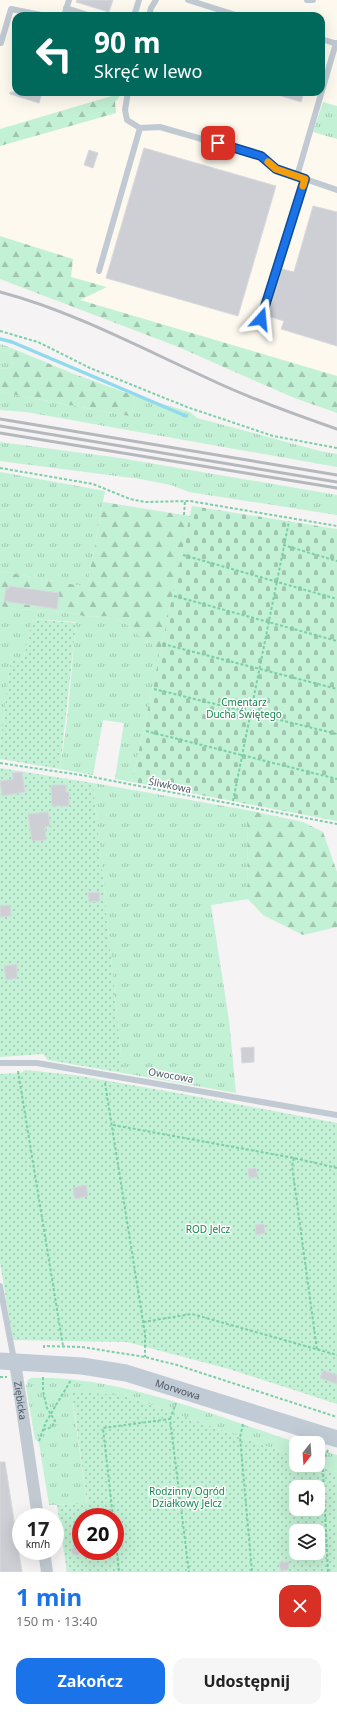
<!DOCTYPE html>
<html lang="pl">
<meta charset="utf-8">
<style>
:root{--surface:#fff;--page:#f6f6f6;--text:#222;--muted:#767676;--accent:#1a73e8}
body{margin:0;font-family:"Noto Sans",sans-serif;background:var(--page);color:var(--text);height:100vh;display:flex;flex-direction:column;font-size:15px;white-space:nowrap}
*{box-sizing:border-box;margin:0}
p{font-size:13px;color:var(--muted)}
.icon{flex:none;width:22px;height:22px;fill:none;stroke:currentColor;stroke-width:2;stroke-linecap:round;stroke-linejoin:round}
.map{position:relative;height:1572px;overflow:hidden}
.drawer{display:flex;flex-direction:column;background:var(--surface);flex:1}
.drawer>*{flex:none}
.banner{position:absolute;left:12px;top:12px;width:313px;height:84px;border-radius:12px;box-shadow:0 4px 16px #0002;background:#00695c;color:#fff;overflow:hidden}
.needle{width:26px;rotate:197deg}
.controls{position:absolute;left:289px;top:1436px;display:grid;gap:8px}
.controls a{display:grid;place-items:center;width:36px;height:36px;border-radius:8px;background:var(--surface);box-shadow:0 4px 16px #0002;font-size:20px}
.speed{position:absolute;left:12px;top:1508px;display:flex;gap:8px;font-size:20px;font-weight:700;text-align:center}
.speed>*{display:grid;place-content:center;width:52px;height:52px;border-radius:50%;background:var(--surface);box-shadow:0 4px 16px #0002;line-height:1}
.speed small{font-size:10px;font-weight:400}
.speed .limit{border:6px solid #d22;background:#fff;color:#111}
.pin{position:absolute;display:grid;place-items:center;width:34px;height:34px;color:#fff;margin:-17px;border-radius:8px;box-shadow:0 2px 6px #0006}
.me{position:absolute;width:44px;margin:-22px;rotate:18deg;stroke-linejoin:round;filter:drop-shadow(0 0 3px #0008)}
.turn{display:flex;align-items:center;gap:14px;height:84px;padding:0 16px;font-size:18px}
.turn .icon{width:52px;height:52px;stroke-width:2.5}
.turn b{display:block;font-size:28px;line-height:34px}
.round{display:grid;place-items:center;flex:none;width:42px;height:42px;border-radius:12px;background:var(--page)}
.overview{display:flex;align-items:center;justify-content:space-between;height:68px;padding:0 16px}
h1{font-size:24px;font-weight:700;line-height:30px;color:var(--accent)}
.action{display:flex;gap:8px;margin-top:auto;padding:8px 16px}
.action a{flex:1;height:46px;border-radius:12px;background:var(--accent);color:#fff;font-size:16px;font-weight:700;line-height:46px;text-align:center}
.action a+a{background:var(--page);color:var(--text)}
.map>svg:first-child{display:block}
</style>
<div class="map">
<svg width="337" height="1572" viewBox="0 0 337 1572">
<defs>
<pattern id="grass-tufts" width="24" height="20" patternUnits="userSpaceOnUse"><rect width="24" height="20" fill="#c3f1d5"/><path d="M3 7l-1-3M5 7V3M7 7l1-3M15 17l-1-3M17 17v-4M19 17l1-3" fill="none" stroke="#a0c6b0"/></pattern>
<pattern id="forest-firs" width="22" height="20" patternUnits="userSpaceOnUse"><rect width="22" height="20" fill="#c3f1d5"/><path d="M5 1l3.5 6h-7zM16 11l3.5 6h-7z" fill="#a0c6b0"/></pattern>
<pattern id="cemetery-stones" width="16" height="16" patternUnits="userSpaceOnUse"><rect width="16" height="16" fill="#c3f1d5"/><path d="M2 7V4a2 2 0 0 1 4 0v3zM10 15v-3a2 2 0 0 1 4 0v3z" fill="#a0c6b0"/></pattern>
<pattern id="garden-dots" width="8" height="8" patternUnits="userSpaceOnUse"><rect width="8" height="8" fill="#c3f1d5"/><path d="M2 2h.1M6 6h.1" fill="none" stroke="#a0c6b0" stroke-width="1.8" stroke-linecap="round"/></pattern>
</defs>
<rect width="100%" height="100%" fill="#f5f3f3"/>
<path fill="#fdf9ef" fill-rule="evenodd" d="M0,0h337v376l-257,-76 -80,-34v-120l116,-33 -1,-11 6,-8 -121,35zM16,16h305v76h-305z"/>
<g fill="url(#grass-tufts)">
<polygon points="323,102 337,106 337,139 313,132"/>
<polygon points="0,344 9,347 13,365 9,369 0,368"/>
<polygon points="0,392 129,416 138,397 190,412 197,418 320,451 337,454 337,467 26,412 0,410"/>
<polygon points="0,442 120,458 337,495 337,515 189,492 171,485 140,479 0,461"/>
<polygon points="0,472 105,491 87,587 0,571"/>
<polygon points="0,606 16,609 68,612 87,617 110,616 126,624 144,640 161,649 132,782 115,779 124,723 103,720 93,775 60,769 67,721 76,622 33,619 23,660 11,659 0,746"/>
<polygon points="93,783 247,810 248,899 211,905 229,1020 236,1093 123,1073"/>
<path d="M31,1378c87,-3 184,38 267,65h-2v14l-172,-62 -51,8 14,101 -38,1 -10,-62 -4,-4 -9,-52 2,-7z"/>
<polygon points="318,1449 337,1455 337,1472 317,1465"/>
</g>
<g fill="url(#forest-firs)">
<polygon points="122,93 115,102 116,113 0,146 0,129"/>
<polygon points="0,236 73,259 71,277 107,287 80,300 337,376 337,413 292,397 176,346 0,279"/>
<polygon points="9,347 74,374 138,397 129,416 0,392 0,368 9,369 13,365"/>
<polygon points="103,502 190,516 161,649 144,640 126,624 110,616 87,617 68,612 16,609 0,606 0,571 87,587"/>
<polygon points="247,810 303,822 323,832 337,872 337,927 303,935 263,915 248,899"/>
</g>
<polygon fill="url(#cemetery-stones)" points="192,506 337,529 337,821 132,782"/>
<g fill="url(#garden-dots)" fill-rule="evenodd">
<polygon points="33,619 76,623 60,769 0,759 0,746 11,658 23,660"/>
<polygon points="0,768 93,783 123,1073 48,1060 43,1054 0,1057"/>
<polygon points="25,1070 74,1075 183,1094 337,1123 337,1404 229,1369 127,1342 13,1340 0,1263 0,1074 21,1073"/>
<path d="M72,1392l52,3 172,62v8h21l20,7v100h-270l-10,-67 30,-2zM296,1487h22v22h-22zM81,1517h34v34h-34zM296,1531h22v22h-22z"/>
</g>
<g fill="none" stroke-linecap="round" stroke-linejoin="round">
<polyline stroke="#90daee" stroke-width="3.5" points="0,339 12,342 186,416"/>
</g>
<g fill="#cdcfd5" stroke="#d7d9de">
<polygon points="77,0 113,0 109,12 76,2"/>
<polygon points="10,92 42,92 39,103 10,94"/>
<polygon points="276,92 304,92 301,102 275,94"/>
<polygon points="144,148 276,186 238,316 106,278"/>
<polygon points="89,150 98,153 93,168 84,165"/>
<polygon points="313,206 337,212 337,346 281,329 284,321 268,316 282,269 294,272"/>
<polygon points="9,586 59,593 57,609 4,601 6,588 9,588"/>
<polygon points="22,772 25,792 2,796 0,781 13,779 12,773"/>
<polygon points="51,785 66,785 66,792 69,792 69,806 52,806"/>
<polygon points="48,812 50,826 45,827 46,840 32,841 28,814"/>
<polygon points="99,892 100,901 89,902 88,893"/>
<polygon points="10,905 11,916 0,917 0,906"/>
<polygon points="17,964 17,978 6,980 4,966"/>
<polygon points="254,1047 254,1062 242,1063 241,1048"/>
<polygon points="256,1168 258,1177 249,1178 248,1169"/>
<polygon points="86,1185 88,1196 75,1199 73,1188"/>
<polygon points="264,1224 265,1233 256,1235 255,1225"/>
<polygon points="323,1370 337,1375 337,1384 320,1378"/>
<polygon points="0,1462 5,1462 22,1572 0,1572"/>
<circle cx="76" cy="1551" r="4.5"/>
<polygon points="279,1562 289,1562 288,1570 280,1570"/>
</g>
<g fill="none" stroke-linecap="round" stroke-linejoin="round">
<g stroke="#7ad0a6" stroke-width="2" stroke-dasharray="3 2" stroke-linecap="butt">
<polyline points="0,331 38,342 90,368 187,407 273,436 337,448"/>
<polyline points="0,468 93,484 130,499 145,502 190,501 337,526"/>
<polyline points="184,515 185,501"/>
<polyline points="283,545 337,561"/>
<polyline points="183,555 337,599"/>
<polyline points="174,596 337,641"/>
<polyline points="163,644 337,689"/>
<polyline points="154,689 337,734"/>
<polyline points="146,731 337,779"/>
<polyline points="0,763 87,776 337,824"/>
<polyline points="233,801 289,521"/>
<polyline points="18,1071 63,1346"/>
<polyline points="105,1083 145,1334 145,1357"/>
<polyline points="113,1125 294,1158 337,1168"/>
<polyline points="294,1158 292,1166 317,1350"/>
<polyline points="143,1322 192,1314 337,1355"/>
<polyline points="44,1348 44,1346 82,1347 145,1357 177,1365 337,1417"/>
<polyline points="0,1377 7,1377"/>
<polyline points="170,1419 176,1403"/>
<polyline points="243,1424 240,1437 252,1572"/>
<polyline points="43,1430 52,1427 55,1421 47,1408 43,1391 43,1376"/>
<polyline points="39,1441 46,1422 71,1380"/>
<polyline points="328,1450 324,1458 323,1471 328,1572"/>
<polyline points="113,1517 103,1428 170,1419 189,1572"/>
<polyline points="115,1533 119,1572"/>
</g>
<g stroke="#c1cad2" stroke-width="6">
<polyline points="188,0 239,16"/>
<polyline points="307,0 313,0"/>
<polyline points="66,8 91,16"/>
<polyline points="64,16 69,0"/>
<polyline points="134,16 139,0"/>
<polyline points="149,16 151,8 156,0"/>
<polyline points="321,39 337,44"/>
<polyline points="1,43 11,9 46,16"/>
<polyline points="128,92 125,110 127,120 140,128"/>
<polyline points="297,176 336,43"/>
<polyline points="99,271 140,128 160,127 261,156 276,169 337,190"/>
<polyline points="261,319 305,179"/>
<polyline points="0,1063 37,1063 337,1115"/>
<polyline points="0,1286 14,1360"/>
</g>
<g stroke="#c1cad2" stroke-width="12">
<path id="s1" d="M15,1362l23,155"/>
<polyline points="44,1551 47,1572"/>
</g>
<path stroke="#c1cbd6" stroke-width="17" id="s2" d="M0,1361l82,5 44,7 211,66"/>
<g stroke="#b5b8bd" stroke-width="3">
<path d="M0,292c72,19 139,55 207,86 42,20 86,36 130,51"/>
<polyline points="0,419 337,475"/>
<polyline points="0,426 337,482"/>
<polyline points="0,433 337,488"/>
</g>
</g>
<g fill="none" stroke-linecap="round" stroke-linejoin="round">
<g stroke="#114b97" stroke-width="10">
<polyline id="route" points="218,143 261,156 276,169 305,179 261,319"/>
</g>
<use href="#route" stroke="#1a73e8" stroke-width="7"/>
<polyline stroke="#f59e0b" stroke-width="7" points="268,162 276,169 305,179 303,186"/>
</g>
<g text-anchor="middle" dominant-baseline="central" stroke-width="3" stroke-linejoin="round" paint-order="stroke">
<g font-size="10" fill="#17864f" stroke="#fff">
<text x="244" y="702">Cmentarz<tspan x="244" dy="12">Ducha Świętego</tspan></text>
<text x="208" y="1229">ROD Jelcz</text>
<text x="187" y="1491">Rodzinny Ogród<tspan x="187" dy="12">Działkowy Jelcz</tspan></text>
</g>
<g font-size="10" fill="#4a5661" stroke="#fff">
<text transform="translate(170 785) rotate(11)">Śliwkowa</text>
<text transform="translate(171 1075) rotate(10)">Owocowa</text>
<text stroke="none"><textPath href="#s2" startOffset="181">Morwowa</textPath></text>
<text stroke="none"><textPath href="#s1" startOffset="39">Ziębicka</textPath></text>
</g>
</g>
</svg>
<div class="controls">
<a><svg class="needle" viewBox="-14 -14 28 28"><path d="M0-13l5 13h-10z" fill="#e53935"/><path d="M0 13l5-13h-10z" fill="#767676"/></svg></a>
<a><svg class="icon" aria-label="sound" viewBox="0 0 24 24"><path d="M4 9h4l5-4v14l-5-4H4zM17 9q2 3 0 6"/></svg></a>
<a><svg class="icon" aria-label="layers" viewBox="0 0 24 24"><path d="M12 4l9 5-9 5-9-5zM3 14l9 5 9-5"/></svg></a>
</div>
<div class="speed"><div>17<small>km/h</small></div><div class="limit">20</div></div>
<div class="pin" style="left:218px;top:143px;background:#d93025"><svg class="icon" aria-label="arrive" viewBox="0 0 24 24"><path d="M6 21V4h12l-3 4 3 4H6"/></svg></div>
<svg class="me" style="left:261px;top:319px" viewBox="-20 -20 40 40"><path d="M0-17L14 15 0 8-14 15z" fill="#1a73e8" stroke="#fff" stroke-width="4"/></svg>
<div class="banner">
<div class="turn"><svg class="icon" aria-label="left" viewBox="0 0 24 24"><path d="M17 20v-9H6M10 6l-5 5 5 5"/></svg><div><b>90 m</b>Skręć w lewo</div></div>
</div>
</div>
<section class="drawer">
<div class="overview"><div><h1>1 min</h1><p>150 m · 13:40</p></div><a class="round" style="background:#d93025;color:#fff"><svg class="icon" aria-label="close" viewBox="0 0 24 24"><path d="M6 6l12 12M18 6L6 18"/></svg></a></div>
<div class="action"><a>Zakończ</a><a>Udostępnij</a></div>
</section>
